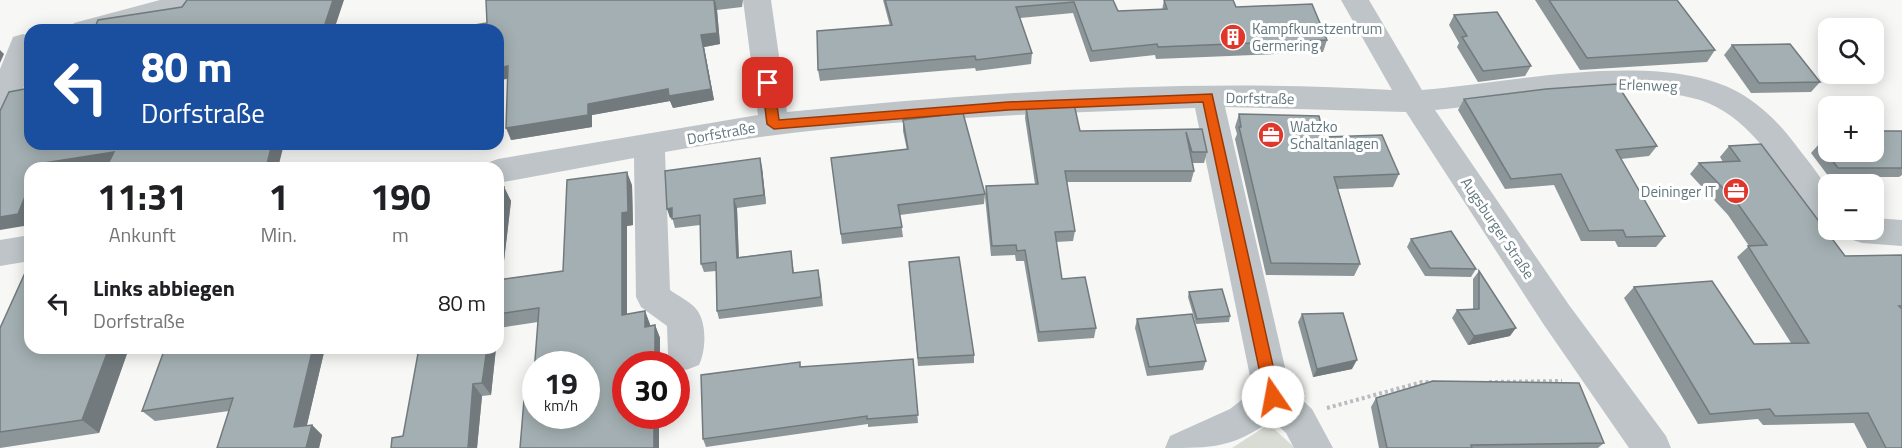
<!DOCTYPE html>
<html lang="de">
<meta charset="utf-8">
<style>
:root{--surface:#fff;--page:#f2f2f2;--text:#202124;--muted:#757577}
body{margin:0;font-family:"Titillium Web",sans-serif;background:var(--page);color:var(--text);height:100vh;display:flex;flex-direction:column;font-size:22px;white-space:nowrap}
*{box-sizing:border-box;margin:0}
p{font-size:20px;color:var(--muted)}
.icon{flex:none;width:33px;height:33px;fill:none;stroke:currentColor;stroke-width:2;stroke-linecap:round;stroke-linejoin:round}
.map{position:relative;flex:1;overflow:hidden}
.panel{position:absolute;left:24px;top:162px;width:480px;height:192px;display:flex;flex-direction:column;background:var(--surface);border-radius:18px;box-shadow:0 3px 15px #0003}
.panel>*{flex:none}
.guide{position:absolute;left:24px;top:24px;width:480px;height:126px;border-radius:18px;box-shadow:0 3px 15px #0003;background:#1a4fa0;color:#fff;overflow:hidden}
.buttons{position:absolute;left:1818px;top:18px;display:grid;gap:12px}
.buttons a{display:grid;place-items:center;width:66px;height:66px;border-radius:12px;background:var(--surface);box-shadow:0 3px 15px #0003;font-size:30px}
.speed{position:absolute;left:522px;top:351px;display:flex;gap:12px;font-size:30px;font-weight:700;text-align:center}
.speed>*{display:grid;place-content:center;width:78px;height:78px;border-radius:50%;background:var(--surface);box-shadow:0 3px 15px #0003;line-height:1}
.speed small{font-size:15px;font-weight:400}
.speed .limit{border:9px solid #d22;background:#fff;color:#111}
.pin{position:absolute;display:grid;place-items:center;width:51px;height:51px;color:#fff;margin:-26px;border-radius:12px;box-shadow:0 3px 9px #0006}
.me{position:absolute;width:66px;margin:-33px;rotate:348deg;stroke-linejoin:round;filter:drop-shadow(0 0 4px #0008)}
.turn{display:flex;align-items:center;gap:21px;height:126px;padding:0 18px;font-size:27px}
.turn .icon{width:78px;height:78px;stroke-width:2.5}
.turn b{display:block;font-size:42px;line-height:51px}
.eta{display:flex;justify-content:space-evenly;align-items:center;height:102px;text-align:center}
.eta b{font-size:36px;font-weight:700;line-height:42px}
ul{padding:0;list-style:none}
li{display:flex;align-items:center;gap:18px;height:78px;padding:0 18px}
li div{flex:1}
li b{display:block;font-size:22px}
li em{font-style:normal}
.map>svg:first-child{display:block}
</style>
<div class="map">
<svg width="1902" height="448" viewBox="0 0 1902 448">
<rect width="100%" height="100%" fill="#f7f7f5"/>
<polygon fill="#d8dcd4" points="1269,424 1295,448 1232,448"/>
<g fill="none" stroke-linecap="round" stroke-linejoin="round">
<g stroke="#b9bdbf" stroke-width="4" stroke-dasharray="3 3" stroke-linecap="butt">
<polyline points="1489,382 1562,381"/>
<polyline points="1327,408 1422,382 1433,382"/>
</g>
<g fill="#bec4c7" fill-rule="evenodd">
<polygon points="160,0 207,0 203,6 117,30 70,30 74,23"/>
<path d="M743,0h28l16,112c200,-20 404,-34 605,-22l-51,-90h28l53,90c89,-7 236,-41 316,2 23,13 41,31 57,52 8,11 30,36 33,49 3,9 0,22 0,31 -28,-7 -51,-62 -72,-85 -15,-17 -34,-32 -56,-39 -77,-23 -185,3 -265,10l134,195 97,131 5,12h-42l-85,-123 -138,-213 -181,-5 65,282 22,20 21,39h-39l-8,-15 -14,-13c-40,28 -59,28 -107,28l5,-12 60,-27 23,-18 -58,-283c-177,6 -356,12 -530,44l5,138c8,6 21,12 27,20 10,13 9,41 2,55l-13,5 -13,-6 -5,-10 -1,-28 -26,-19 -5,-10 -2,-139 -136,25v-15h-14l3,-5 11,-4 260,-44z"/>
<path d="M23,34l7,2c0,29 -5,57 -19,83l-11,3v-53l13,-32z"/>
<polygon points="1874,218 1902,220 1902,246 1862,243 1850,239 1846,230 1874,230"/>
<polygon points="30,235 30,261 0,266 0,240"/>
</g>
</g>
<g fill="#8c9699">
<polygon points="486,0 743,0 742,7 717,10 720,44 704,47 714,100 673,108 670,101 592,115 592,127 511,140 507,79 498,80 487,23"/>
<polygon points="883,0 1113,0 1118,11 1162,10 1164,0 1233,0 1236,7 1327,40 1323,52 1156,59 1155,55 1090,62 1073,13 1020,18 1032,53 1031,64 976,71 975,68 820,81 818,70 890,26"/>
<polygon points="1535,0 1677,0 1715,50 1707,62 1580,70"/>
<polygon points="1454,15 1531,66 1525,76 1478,82 1457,47 1459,43 1449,25"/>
<polygon points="1732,45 1820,82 1811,92 1751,93 1724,55"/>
<polygon points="1464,99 1657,146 1649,156 1621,159 1665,236 1656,247 1618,247 1615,241 1581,241 1554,185 1505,189 1458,110"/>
<polygon points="1026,107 1080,131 1202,129 1207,152 1204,163 1192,163 1194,171 1191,182 1067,182 1075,231 1073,241 1056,242 1062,279 1096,328 1094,338 1038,342 1024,261 1016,261 1015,255 991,256 985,197 986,186 1035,184 1025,118"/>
<polygon points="1239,114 1324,137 1399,174 1393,187 1338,189 1360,264 1354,276 1266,275 1235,139 1237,134 1235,127"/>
<polygon points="903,120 985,194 984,204 900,215 903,237 842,244 831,158 907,150 903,131"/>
<polygon points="1902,131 1902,175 1899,177 1829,177 1811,153 1819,144 1818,141 1826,132 1828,132 1828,152"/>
<polygon points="1729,146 1845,256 1902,255 1902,448 1867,448 1854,423 1763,425 1758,419 1698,424 1624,298 1634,287 1754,344 1791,343 1737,257 1749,246 1728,215 1690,174 1699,163 1723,162 1720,157"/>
<polygon points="762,167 766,204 737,208 739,257 791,251 794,273 820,278 823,306 719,319 717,311 716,271 704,272 701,264 700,225 675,228 672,217 670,218"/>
<polygon points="632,185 633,225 627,226 627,314 645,311 650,326 655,325 660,338 660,364 626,364 532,399 538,322 499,328 498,335 498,188 504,187 511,201 502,279 563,271"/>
<polygon points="1411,239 1476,269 1471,277 1425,276 1407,247"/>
<polygon points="909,262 974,355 974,363 918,366"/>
<polygon points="1479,271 1510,336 1468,345 1452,318 1457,310 1473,309 1473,279"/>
<polygon points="1189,292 1230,316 1229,322 1196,324 1188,297"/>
<polygon points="1302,314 1352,369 1313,377 1298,322"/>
<polygon points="1137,319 1206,361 1203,370 1147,376 1135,328"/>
<polygon points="0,328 30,348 129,348 99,433 0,448"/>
<polygon points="165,348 325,348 307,425 312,425 322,435 319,448 217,448 229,411 155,421 142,411"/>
<polygon points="496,348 491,395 482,396 477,448 391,448"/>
<polygon points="913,359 918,423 868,427 868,424 706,447 703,439 801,367"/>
<polygon points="1376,398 1604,443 1598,448 1379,448 1371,407"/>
</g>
<g fill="#727a7d">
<polygon points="333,0 344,0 334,30 323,30"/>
<polygon points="715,0 717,10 720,44 704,47 714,100 673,108 670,101 592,115 592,127 511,140 506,128 588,104 701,35"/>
<polygon points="0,50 4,54 0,63"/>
<polygon points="508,66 513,78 498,80 498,68"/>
<polygon points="272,144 284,144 278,168 266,168"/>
<polygon points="114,152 125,164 98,168 37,168 38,164"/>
<polygon points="760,158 762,167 766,204 764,195"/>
<polygon points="627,172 632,185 633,225 627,226 627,327 622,315 622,213"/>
<polygon points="30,184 30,225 0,230 0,217"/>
<polygon points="504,187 511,201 500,294 498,290 498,236"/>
<polygon points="734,199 737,208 739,266 737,258"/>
<polygon points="672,208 674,217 670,218 667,209"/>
<polygon points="645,311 650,324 650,339 645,327"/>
<polygon points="655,325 660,338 660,364 655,364"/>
<polygon points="1516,328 1510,336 1468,345 1474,336"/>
<polygon points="109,348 129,348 99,433 82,420"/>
<polygon points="313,348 325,348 304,437 294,427"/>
<polygon points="487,348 496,348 491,395 482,383"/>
<polygon points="1357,360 1352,369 1313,377 1317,369"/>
<polygon points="473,384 482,396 477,448 468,448"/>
<rect x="654" y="416" width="5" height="32"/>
<polygon points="312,425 322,435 319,448 306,448"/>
</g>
<g fill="#a3afb2" stroke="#727a7d" stroke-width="1.5" fill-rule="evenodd">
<polygon points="187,0 333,0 323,30 94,30 98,20 182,7"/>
<polygon points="486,0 714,0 717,33 701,35 711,89 669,96 668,89 588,104 588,115 506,128 508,66 498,68 498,30 469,30 469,26 487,23"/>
<polygon points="885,0 1113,0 1118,11 1167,9 1164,0 1233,0 1236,7 1312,4 1327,40 1158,47 1157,44 1092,51 1074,2 1016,7 1032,53 976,60 975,56 818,70 817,31 892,25"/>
<polygon points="1549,0 1677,0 1715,50 1587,58"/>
<polygon points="1497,12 1531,66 1483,71 1462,37 1467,36 1454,15"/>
<polygon points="1790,44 1820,82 1759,83 1732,45"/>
<polygon points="1617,84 1657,146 1616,150 1665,236 1626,237 1623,230 1589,231 1561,174 1511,179 1464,99 1546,89"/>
<polygon points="30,88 30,144 272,144 266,168 106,168 114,152 38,164 37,168 30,168 30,184 18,214 0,217 0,111 9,92"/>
<polygon points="1074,104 1080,131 1202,129 1207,152 1192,152 1186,132 1194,171 1065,171 1075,231 1055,232 1062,279 1085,277 1096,328 1039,332 1025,250 1017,251 1016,245 992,246 986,186 1038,184 1026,107"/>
<polygon points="963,113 985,194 898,205 902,227 841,234 831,158 908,149 903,120"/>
<polygon points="1239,114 1319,116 1324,137 1382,135 1399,174 1334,177 1360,264 1271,263 1239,127 1241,127"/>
<polygon points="1874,131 1902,131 1902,168 1838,168 1819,143 1828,143 1828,152 1874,152"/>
<polygon points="1761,144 1845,256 1902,255 1902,306 1899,306 1902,309 1902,448 1886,448 1868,413 1775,416 1770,409 1710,414 1634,287 1712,281 1754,344 1809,343 1748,246 1767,245 1738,204 1699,163 1740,161 1729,146"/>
<polygon points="760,158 764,195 734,199 737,258 791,251 793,273 818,270 821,297 717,311 716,262 701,264 700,215 672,219 672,208 667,209 665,171"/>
<path d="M627,172l1,40 -6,1v102l23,-4v16l10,-2v39h-29v52h28v32h-134l4,-48 8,-1 7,-91 -41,6v-34l65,-9 4,-91zM536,364h50v52h-50z"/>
<polygon points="504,187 498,236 498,188"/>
<polygon points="1451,231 1476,269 1430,268 1411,239"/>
<polygon points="959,257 974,355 918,358 909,262"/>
<polygon points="1479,271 1516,328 1474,336 1457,310 1479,309"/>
<polygon points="30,272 30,348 109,348 82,420 0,432 0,328 25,273"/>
<polygon points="1222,289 1230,316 1197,319 1189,292"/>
<polygon points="1343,313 1357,360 1317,369 1302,314"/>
<polygon points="1192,314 1206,361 1149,367 1137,319"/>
<polygon points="165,348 313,348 294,427 312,425 306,448 217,448 233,398 142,411"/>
<polygon points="419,348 487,348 482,383 473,384 468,448 391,448 392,438 403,436"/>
<polygon points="913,359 918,415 867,419 867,416 703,439 701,375 800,362 800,367"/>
<polygon points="1433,381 1579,383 1604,443 1471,445 1472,448 1387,448 1376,398"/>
</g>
<polygon fill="#ea580c" stroke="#983908" stroke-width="1.5" points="768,79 774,83 779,120 1008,102 1212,94 1280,397 1278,402 1267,402 1265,397 1203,102 1008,110 774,129 767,124 762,83"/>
<defs>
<g id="building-disc" transform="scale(1.35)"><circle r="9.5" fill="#e0372c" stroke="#fff"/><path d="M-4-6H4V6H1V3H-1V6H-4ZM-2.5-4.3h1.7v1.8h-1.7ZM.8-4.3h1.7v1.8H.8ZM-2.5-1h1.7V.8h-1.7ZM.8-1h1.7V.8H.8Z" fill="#fff"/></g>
<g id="office-disc" transform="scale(1.35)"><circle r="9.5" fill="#e0372c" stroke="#fff"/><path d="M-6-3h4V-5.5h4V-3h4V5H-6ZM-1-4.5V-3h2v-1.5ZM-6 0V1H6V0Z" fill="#fff"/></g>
</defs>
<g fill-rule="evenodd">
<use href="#building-disc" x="1233" y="37"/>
<use href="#office-disc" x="1271" y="135"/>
<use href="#office-disc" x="1736" y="191"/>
</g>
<g text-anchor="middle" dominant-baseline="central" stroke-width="6" stroke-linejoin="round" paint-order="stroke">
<g font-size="15" fill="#63787f" stroke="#fff" text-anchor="start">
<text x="1252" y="28">Kampfkunstzentrum<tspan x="1252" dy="17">Germering</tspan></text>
<text x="1290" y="126">Watzko<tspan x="1290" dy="17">Schaltanlagen</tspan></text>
<text x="1716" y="191" text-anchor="end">Deininger IT</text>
</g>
<g font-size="15" fill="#63787f" stroke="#fff">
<text transform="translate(1648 85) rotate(2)">Erlenweg</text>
<text transform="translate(1260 98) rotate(1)">Dorfstraße</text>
<text transform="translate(721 133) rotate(-10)">Dorfstraße</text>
<text transform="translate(1498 228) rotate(56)">Augsburger Straße</text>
</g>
</g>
</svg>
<div class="buttons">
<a><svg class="icon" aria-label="search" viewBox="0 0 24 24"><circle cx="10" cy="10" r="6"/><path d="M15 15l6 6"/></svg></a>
<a>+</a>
<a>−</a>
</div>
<div class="speed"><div>19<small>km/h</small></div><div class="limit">30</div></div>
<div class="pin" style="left:768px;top:83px;background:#d93025"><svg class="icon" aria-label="arrive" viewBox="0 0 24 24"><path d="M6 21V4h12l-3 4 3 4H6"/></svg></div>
<svg class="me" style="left:1273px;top:397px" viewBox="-20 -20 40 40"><circle r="19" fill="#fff"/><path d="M0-13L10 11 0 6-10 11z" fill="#ea580c"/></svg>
<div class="guide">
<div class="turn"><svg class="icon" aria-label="left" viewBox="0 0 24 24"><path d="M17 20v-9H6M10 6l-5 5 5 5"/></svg><div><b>80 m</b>Dorfstraße</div></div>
</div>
<section class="panel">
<div class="eta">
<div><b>11:31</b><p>Ankunft</p></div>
<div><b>1</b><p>Min.</p></div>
<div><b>190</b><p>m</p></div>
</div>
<ul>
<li><svg class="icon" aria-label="left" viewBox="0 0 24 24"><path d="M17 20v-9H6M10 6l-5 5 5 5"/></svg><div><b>Links abbiegen</b><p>Dorfstraße</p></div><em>80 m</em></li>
</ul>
</section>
</div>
